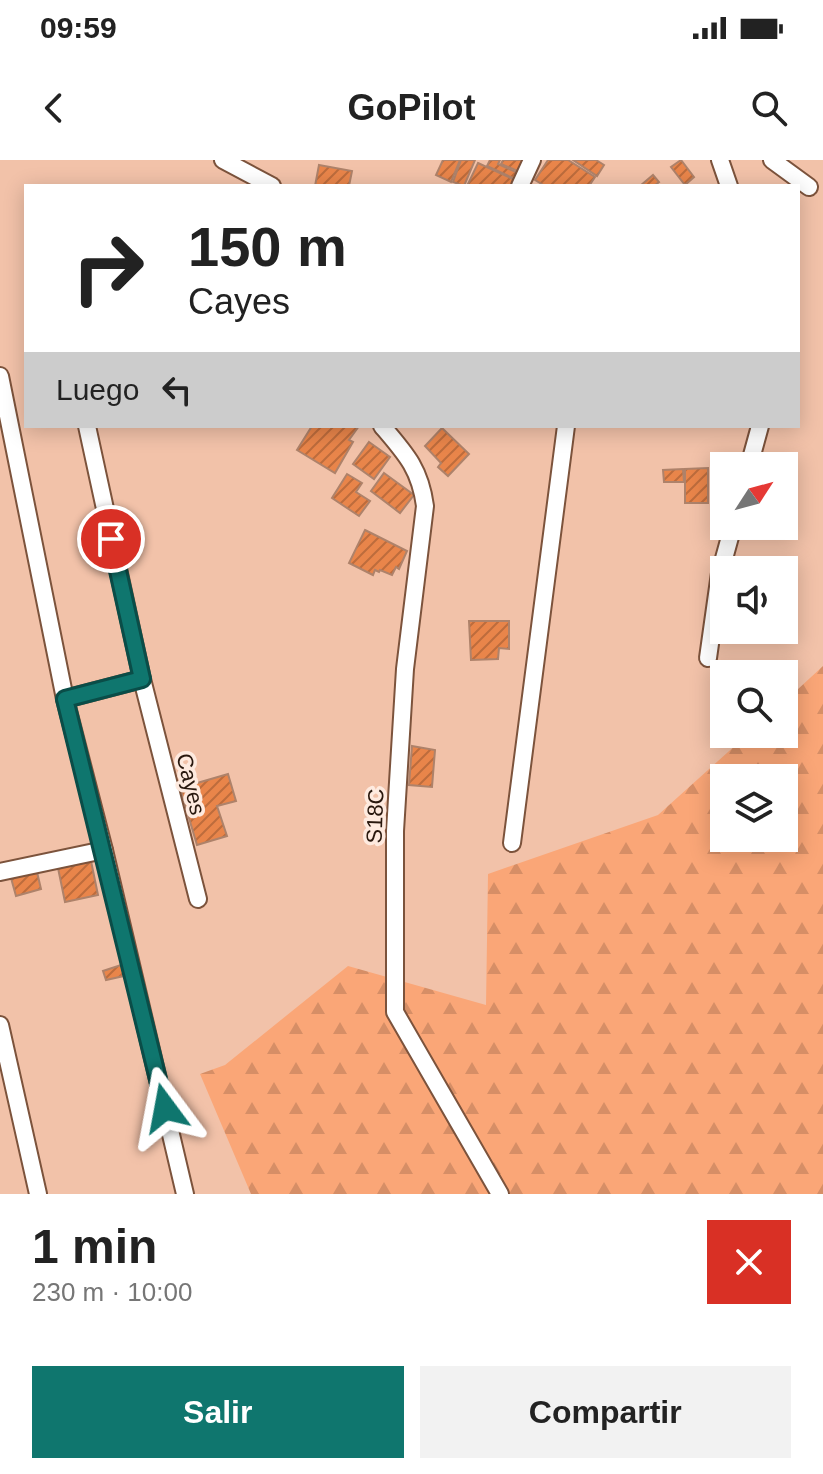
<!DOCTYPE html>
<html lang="es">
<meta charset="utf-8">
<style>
:root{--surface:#fff;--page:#f2f2f2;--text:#222;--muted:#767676;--accent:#0f766e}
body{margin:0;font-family:Arial,sans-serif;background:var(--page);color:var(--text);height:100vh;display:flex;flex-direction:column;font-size:30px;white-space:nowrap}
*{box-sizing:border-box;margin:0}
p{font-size:26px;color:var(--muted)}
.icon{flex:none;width:44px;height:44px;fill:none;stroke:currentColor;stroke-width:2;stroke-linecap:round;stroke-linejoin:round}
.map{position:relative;height:1034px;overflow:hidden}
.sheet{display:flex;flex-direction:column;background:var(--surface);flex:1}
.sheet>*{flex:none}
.top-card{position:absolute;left:24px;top:24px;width:776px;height:244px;border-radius:0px;box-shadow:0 4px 20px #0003;background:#fff;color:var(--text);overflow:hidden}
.needle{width:52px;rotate:54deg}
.tools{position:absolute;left:710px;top:292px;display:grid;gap:16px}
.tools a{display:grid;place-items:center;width:88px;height:88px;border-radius:0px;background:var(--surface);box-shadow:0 4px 20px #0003;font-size:40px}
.pin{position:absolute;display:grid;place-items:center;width:68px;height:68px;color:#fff;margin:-34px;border:4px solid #fff;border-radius:50%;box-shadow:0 2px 8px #0007}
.me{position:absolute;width:88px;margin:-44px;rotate:347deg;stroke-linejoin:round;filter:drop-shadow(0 0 6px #0008)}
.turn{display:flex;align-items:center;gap:28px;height:168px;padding:0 32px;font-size:36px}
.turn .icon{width:104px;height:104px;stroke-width:2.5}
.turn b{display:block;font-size:56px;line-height:68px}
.then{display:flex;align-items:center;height:76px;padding:0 32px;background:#0003;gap:16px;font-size:30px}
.round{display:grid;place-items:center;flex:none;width:84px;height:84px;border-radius:0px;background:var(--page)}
.headline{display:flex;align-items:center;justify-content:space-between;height:136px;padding:0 32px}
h1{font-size:48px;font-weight:700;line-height:60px}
.primary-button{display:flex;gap:16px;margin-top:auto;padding:16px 32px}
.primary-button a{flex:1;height:92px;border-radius:0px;background:var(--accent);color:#fff;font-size:32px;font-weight:700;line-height:92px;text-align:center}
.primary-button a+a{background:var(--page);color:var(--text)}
.status{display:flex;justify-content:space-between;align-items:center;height:56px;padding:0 40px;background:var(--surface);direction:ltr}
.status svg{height:22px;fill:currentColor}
header{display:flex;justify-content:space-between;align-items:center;height:104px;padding:0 32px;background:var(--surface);font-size:36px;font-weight:700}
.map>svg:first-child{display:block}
</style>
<div class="status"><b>09:59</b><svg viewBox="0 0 49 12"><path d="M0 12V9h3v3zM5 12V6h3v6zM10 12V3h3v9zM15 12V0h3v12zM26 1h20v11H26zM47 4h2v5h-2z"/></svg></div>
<header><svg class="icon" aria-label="back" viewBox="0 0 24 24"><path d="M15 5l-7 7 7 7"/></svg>GoPilot<svg class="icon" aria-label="search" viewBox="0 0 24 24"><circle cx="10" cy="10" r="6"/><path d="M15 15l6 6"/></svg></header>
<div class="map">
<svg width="823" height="1034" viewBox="0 0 823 1034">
<defs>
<pattern id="forest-firs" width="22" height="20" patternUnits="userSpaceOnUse" patternTransform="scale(2)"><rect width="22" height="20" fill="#faa677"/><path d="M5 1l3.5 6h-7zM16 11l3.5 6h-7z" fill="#d68e66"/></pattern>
<pattern id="building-hatch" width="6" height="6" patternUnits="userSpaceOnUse" patternTransform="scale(2)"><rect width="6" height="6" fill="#e9854a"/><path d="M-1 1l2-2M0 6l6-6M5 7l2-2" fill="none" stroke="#bd6c3c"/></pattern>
</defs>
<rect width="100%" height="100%" fill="#f2c2a9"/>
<path fill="url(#forest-firs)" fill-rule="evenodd" d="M823,506v528h-572l-51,-120 25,-9 123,-99 138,39 2,-131 170,-59 90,-81h36v-32zM724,618h60v60h-60z"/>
<g fill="url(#building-hatch)" stroke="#ae826a" stroke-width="2">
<polygon points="443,0 460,0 451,22 436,15"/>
<polygon points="461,0 475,0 464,26 453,22"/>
<polygon points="490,0 500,0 498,4 518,13 515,19 487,6"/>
<polygon points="503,0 523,0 525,1 520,12 501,4"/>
<polygon points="548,0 568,0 595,17 589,26 545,26 535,20"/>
<polygon points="573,0 596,0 604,5 597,16"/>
<polygon points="681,0 694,17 685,25 671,7"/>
<polygon points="478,3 517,21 514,26 467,26"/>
<polygon points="319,5 352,11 349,26 315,26"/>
<polygon points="653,15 659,22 654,26 640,26"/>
<polygon points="312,266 359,266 349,280 353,282 335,313 297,290"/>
<polygon points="442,268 469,294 448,316 438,307 441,303 425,286"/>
<polygon points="369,282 390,297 374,319 353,304"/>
<polygon points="708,308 708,343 685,343 685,309"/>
<polygon points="683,309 684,322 664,322 663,310"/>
<polygon points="384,313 414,335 400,353 371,331"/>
<polygon points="347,314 362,323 356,332 370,341 359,356 332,338"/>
<polygon points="365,370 407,391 399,409 396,407 392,415 380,410 379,412 375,410 373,415 349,403"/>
<polygon points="469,461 509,461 509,489 499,488 498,499 471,500"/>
<polygon points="412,586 435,590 432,627 409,625"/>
<polygon points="228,614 236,641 217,646 227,676 197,685 180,628"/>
<polygon points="91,701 98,735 65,742 58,708"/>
<polygon points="37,712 41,729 16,736 11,718"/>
<polygon points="121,805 124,816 106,820 103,811"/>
</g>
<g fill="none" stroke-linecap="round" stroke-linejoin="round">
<g stroke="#7c533c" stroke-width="20">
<g id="street">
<polyline points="223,0 272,26"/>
<polyline points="720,0 729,26"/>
<polyline points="772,0 809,27"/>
<polyline points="520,26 532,0"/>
<polyline points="0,216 65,539 104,690 185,1034"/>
<polyline points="87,266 142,519 198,739"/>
<path d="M382,266c24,28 38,43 43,80l-20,163 -10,162v181l105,182"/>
<polyline points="749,306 760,266"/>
<polyline points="708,498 720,413 733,366"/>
<polyline points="65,539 142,519"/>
<polyline points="512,683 566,266"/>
<polyline points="0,712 104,690"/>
<polyline points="0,865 38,1034"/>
</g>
</g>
<use href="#street" stroke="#fff" stroke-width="16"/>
</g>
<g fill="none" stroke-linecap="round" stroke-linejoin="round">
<g stroke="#0a4d48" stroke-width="20">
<polyline id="route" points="111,379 142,519 65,539 165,948"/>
</g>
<use href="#route" stroke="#0f766e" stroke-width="14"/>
</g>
<g text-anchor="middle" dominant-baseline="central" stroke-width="7" stroke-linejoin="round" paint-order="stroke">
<g font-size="22" fill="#28170d" stroke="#feeadf">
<text transform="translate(191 624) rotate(76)">Cayes</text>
<text transform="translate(375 656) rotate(-88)">S18C</text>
</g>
</g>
</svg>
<div class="tools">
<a><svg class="needle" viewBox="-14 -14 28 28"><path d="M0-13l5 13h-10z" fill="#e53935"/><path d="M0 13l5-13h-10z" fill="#767676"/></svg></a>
<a><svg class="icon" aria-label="sound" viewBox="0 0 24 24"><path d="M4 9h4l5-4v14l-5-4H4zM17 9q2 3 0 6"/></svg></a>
<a><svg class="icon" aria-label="search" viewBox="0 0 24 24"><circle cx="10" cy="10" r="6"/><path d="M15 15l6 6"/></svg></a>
<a><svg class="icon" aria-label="layers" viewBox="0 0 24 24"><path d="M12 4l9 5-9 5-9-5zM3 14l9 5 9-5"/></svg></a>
</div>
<div class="pin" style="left:111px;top:379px;background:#d93025"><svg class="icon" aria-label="arrive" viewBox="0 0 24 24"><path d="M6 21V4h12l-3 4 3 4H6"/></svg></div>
<svg class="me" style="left:165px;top:948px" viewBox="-20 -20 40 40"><path d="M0-17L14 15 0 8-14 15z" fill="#0f766e" stroke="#fff" stroke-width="4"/></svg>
<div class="top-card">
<div class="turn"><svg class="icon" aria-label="right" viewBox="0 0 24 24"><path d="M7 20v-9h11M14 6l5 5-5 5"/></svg><div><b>150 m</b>Cayes</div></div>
<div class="then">Luego<svg class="icon" aria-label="left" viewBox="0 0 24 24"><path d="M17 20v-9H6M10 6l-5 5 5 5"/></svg></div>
</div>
</div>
<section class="sheet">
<div class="headline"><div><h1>1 min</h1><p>230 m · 10:00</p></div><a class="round" style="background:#d93025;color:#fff"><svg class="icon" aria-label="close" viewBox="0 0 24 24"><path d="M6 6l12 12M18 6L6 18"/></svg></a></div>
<div class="primary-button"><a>Salir</a><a>Compartir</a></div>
</section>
